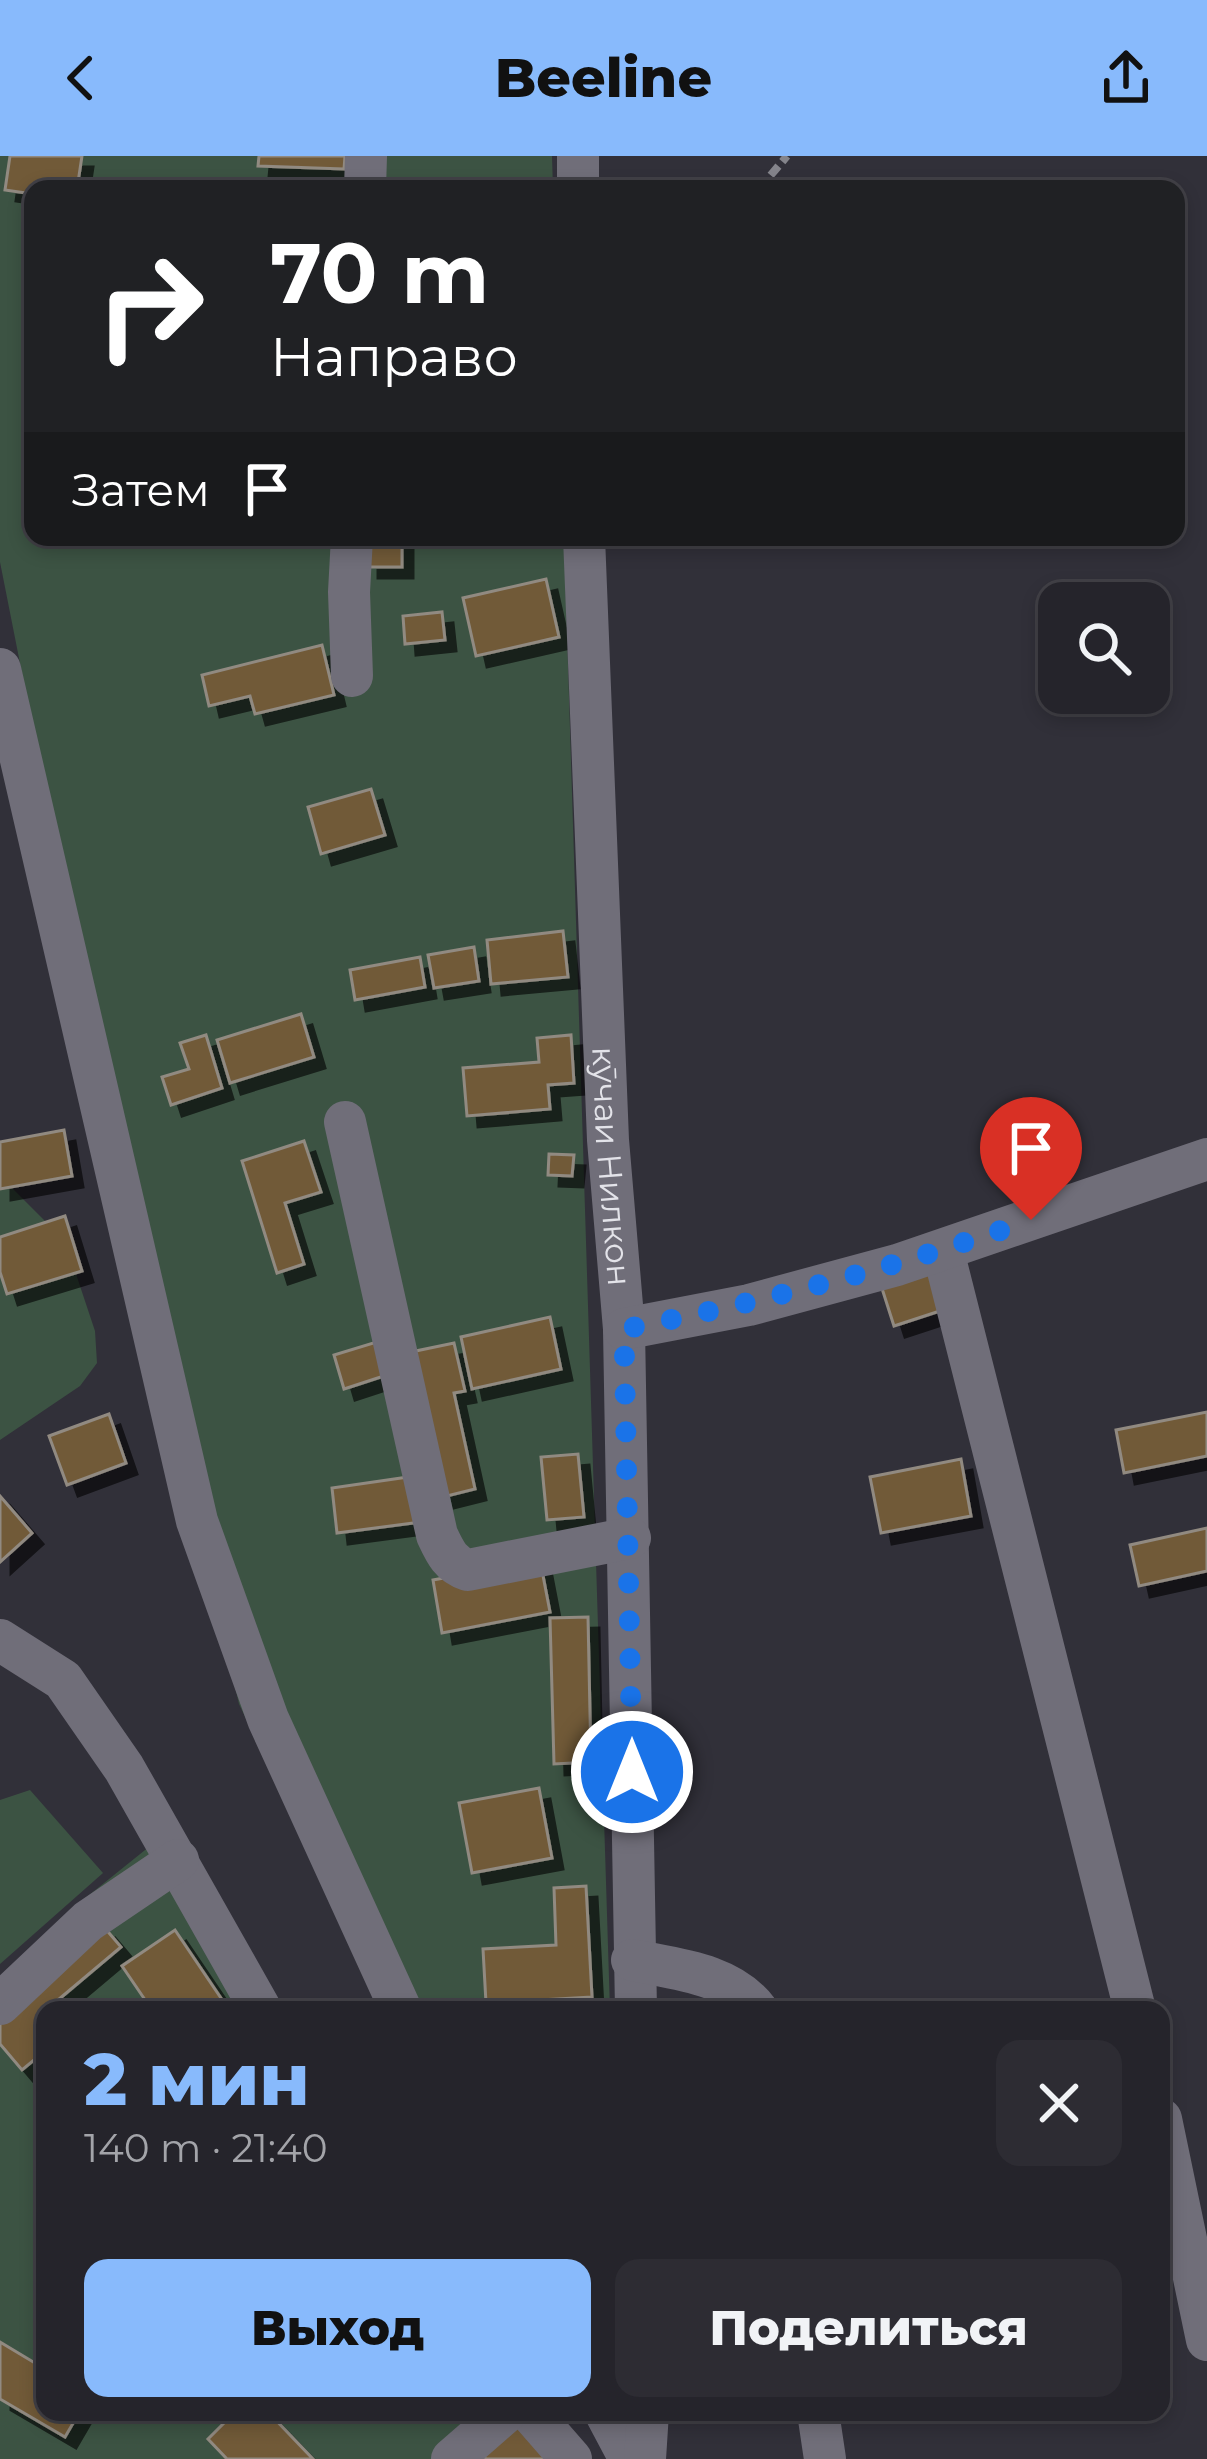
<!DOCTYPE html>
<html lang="ru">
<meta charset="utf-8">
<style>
:root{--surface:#25242b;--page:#2d2c33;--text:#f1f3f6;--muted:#a3a4a9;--line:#424147;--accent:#88bafc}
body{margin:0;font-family:Montserrat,sans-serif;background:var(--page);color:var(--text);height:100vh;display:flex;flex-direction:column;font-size:45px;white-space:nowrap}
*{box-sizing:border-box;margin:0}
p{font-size:39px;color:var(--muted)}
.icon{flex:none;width:66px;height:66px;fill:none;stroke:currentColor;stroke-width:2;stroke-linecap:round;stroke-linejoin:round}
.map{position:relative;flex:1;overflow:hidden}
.drawer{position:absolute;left:36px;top:1845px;width:1134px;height:420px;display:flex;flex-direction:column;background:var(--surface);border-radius:24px;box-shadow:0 6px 18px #0003,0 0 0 3px var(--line)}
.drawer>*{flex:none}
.top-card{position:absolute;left:24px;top:24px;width:1161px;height:366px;border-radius:24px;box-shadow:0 6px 18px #0003,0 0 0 3px var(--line);background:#202124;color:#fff;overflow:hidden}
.controls{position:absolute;left:1038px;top:426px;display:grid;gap:24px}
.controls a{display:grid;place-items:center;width:132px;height:132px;border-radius:24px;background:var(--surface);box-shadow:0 6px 18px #0003,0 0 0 3px var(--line);font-size:60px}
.pin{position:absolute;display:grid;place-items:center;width:102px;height:102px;color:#fff;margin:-123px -51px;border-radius:50% 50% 50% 0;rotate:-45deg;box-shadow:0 0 12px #0007}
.pin .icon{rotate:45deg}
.me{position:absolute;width:132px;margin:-66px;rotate:0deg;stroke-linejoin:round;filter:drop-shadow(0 0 9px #0008)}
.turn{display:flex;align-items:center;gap:42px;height:252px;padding:0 48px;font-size:54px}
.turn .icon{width:156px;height:156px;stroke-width:2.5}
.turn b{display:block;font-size:84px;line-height:102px}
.then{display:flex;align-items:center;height:114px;padding:0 48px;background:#0003;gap:24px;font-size:45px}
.round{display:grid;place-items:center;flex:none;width:126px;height:126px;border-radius:24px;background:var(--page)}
.overview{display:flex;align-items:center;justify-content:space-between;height:204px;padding:0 48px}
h1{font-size:72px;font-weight:800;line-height:90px;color:var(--accent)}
.cta{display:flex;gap:24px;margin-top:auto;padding:24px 48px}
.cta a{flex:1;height:138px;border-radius:24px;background:var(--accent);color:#111;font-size:48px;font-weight:800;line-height:138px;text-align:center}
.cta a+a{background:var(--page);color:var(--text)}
header{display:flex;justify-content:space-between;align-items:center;height:156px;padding:0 48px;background:var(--accent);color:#111;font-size:54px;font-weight:800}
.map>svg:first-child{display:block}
</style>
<header><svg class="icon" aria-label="back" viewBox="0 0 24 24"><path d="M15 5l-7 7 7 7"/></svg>Beeline<svg class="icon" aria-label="share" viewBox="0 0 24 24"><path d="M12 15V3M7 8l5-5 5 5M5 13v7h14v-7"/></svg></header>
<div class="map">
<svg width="1207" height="2303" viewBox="0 0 1207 2303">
<defs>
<filter id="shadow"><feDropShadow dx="11" dy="11" stdDeviation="0" flood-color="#0009"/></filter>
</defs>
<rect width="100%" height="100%" fill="#313039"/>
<g fill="#3c5343">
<polygon points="0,0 552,0 553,33 33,33 33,381 564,381 610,1854 385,1854 239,1548 151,1170 0,406"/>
<polygon points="0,1020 65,1085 95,1175 97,1207 80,1230 0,1284"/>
<polygon points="30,1634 103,1717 0,1808 0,1644"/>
<polygon points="155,1686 246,1854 45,1854 45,2256 516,2256 571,2303 0,2303 0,1828 73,1752"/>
</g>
<g fill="#715a39" stroke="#918a81" stroke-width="3" filter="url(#shadow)">
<polygon points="10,0 82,0 77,33 33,33 33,38 5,34"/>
<polygon points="259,0 345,0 344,13 258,10"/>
<rect x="367" y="381" width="35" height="30"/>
<polygon points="546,423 559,481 476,500 463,442"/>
<polygon points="442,456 445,484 405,488 403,460"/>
<polygon points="322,489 334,539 255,558 250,540 209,550 202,519"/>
<polygon points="371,633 385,679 321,698 308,651"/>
<polygon points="563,775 568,821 491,828 487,784"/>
<polygon points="474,791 479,825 434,832 428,799"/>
<polygon points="420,801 425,831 355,844 350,814"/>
<polygon points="301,858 314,901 230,927 217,884"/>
<polygon points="206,879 222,932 171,949 162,921 189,913 180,887"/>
<polygon points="571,879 574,927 548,929 550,953 467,960 463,912 539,906 537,882"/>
<polygon points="64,974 72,1020 0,1033 0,986"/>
<polygon points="304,985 321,1036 285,1047 304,1108 277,1117 242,1005"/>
<polygon points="549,998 574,999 572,1020 548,1019"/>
<polygon points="65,1060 82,1115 7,1138 0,1116 0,1081"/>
<polygon points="930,1103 946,1153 894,1170 878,1120"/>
<polygon points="550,1161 561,1213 472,1233 461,1181"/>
<polygon points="383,1184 393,1217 344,1233 334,1199"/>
<polygon points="454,1187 465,1235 454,1237 475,1333 443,1341 411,1196"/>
<polygon points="1207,1256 1207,1300 1124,1317 1116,1274"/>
<polygon points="109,1258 126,1307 67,1329 49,1280"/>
<polygon points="578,1298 584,1361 547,1364 541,1301"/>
<polygon points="961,1303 971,1360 881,1377 870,1321"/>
<polygon points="415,1320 421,1366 337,1377 332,1332"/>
<polygon points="0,1340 32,1377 0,1406"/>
<polygon points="1207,1372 1207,1415 1139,1430 1130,1389"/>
<polygon points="540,1404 550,1456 442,1477 433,1424"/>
<polygon points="588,1461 591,1606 554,1608 550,1462"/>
<polygon points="539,1632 552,1702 472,1717 459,1647"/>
<polygon points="586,1730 592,1841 486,1847 483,1793 556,1789 554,1732"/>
<polygon points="104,1771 121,1791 58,1844 67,1854 45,1854 45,1895 22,1914 0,1888 0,1857"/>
<polygon points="175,1774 229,1854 152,1854 122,1810"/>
<polygon points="0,2186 45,2213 45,2256 79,2257 65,2281 0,2243"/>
<polygon points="215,2256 268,2256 313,2303 227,2303 208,2283 225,2266"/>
<polygon points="520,2264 556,2303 486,2303 482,2299"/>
</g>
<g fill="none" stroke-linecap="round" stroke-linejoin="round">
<polyline stroke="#84848b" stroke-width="8" stroke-dasharray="12 6" stroke-linecap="butt" points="759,33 787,0"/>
<g stroke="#706e79" stroke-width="42">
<polyline points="365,33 366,0"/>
<polyline points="578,33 578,0"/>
<polyline points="352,381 349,436 352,520"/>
<path id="s1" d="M584,381l24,603 16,189 12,681"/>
<polyline points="0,513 197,1365 268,1563 401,1854"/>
<path d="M345,966l92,413c8,17 13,29 31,35l162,-32"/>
<polyline points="943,1095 1135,1854"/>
<polyline points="624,1173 749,1149 897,1109 1207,1003"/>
<polyline points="0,1484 63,1524 124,1612 261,1854"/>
<path d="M632,1804c43,9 97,13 125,50"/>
<polyline points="0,1848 88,1765 178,1704"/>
<polyline points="1161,1963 1207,2184"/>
<polyline points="530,2256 571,2303"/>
<polyline points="605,2256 630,2303"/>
<polyline points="818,2256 825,2303"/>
<polyline points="452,2303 506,2256"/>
<polyline points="645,2303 648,2256"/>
</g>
</g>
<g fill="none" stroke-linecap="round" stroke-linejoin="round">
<path stroke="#1a73e8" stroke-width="21" stroke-dasharray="0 37.8" d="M632,1616l-8,-443c139,-27 273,-62 407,-109"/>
</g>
<g text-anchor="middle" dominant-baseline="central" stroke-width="10" stroke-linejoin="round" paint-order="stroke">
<g font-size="33" fill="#e3e3e9" stroke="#313039">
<text stroke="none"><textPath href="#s1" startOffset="630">кӯчаи Нилкон</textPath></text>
</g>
</g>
</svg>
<div class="controls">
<a><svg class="icon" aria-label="search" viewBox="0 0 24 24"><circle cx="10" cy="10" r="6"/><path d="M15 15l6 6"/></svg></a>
</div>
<div class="pin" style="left:1031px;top:1064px;background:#d93025"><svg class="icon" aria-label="arrive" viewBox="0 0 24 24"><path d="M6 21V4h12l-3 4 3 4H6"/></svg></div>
<svg class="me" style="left:632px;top:1616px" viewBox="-20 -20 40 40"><circle r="17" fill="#1a73e8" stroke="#fff" stroke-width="3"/><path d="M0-11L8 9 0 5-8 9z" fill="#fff"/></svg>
<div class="top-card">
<div class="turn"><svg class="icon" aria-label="right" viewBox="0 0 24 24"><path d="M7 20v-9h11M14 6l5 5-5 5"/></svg><div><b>70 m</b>Направо</div></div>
<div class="then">Затем<svg class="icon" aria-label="arrive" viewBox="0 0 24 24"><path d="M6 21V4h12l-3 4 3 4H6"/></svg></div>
</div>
<section class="drawer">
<div class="overview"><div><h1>2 мин</h1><p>140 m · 21:40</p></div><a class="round"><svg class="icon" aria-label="close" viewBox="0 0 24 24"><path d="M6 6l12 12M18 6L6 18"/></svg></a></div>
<div class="cta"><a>Выход</a><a>Поделиться</a></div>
</section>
</div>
